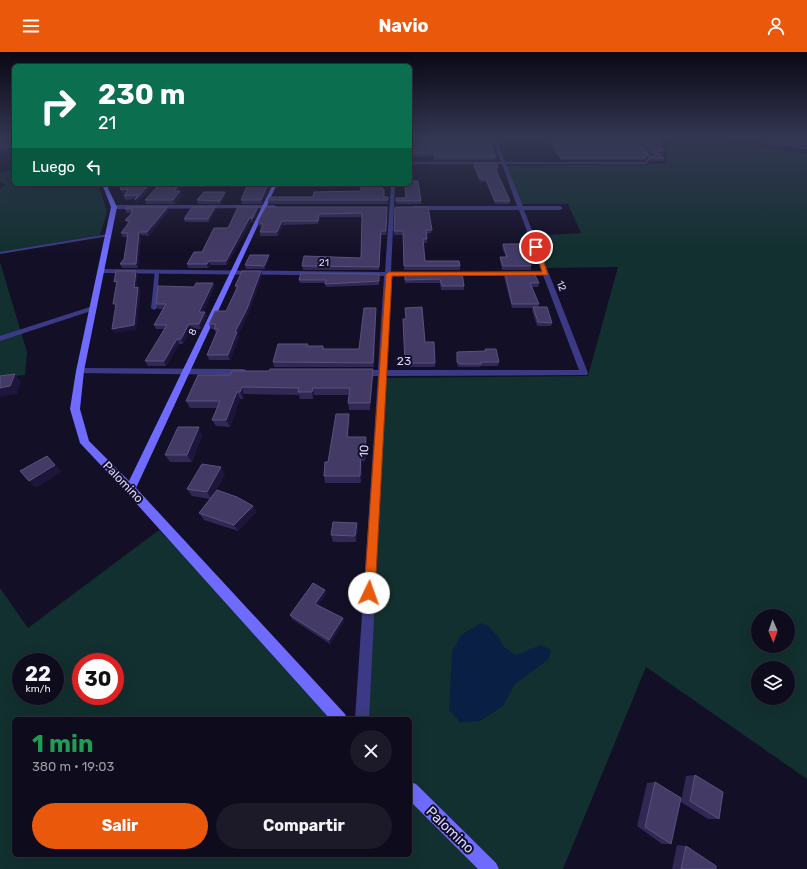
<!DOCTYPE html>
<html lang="es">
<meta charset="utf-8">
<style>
:root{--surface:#0e0b1c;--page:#1c1929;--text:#f1f3f6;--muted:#9b9ba3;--line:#2e2b3b;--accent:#ea580c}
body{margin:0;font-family:Rubik,sans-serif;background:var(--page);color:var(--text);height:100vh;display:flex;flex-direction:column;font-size:15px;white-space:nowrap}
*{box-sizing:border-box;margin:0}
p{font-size:13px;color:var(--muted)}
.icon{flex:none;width:22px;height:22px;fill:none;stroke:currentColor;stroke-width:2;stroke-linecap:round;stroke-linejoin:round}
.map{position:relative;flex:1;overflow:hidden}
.drawer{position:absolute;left:12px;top:665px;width:400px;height:140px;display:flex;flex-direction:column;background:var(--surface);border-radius:6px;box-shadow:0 4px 16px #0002,0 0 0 1px var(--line)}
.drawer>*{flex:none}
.hud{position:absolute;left:12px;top:12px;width:400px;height:122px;border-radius:6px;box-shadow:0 4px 16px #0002,0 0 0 1px var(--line);background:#0b6e4f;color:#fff;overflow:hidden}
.needle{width:26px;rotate:178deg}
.tools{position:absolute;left:751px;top:557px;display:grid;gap:8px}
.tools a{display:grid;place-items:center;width:44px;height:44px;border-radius:50%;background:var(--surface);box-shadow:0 4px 16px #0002,0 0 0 1px var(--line);font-size:20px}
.speed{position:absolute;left:12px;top:601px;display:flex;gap:8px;font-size:20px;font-weight:700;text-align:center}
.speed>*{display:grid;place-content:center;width:52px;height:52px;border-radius:50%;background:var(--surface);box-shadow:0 4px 16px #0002,0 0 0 1px var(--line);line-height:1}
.speed small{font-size:10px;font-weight:400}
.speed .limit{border:6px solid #d22;background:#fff;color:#111}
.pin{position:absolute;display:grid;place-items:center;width:34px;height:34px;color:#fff;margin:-17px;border:2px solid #fff;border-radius:50%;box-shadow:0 1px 4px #0007}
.me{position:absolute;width:44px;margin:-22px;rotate:3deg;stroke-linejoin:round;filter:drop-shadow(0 0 3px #0008)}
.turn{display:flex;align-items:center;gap:14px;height:84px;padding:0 20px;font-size:18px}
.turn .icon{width:52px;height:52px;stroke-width:2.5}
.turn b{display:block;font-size:28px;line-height:34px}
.then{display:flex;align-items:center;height:38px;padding:0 20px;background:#0003;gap:8px;font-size:15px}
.round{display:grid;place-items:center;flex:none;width:42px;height:42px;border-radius:21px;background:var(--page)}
.overview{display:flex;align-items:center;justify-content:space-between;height:68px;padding:0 20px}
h1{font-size:24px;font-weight:700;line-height:30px;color:#1e9e55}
.cta{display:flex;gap:8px;margin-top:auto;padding:8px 20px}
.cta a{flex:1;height:46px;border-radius:24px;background:var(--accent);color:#fff;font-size:16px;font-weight:700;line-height:46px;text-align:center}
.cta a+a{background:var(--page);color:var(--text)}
header{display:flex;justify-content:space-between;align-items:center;height:52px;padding:0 20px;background:var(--accent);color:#fff;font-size:18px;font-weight:700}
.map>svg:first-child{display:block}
</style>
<header><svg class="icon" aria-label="menu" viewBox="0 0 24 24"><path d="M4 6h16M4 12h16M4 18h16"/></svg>Navio<svg class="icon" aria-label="person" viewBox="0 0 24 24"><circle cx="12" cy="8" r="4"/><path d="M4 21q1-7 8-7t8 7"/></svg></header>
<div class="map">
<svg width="807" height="817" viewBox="0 0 807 817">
<rect width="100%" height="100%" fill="#130f26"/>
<g fill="#12302f" fill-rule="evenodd">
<path d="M669,86h37l-1,1 102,15v625l-161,-112 -83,202h-563v-281l28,40 131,-98 114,119 60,70h-319v136h396v-136h-48l22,-341 204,-2 30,-109 -72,1 -13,-32 48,-3 -13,-29h-49l-15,-38 162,-2 -1,-4zM758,564h30v30h-30zM21,610h34v34h-34zM81,610h34v34h-34zM758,616h30v30h-30z"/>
<polygon points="14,117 14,132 98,132 107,160 100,183 0,201 0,136 6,133 0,130 0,121"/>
<polygon points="0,210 27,300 25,323 0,326"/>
</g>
<polygon fill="#0a1f44" points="481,571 488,574 498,584 504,595 516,603 541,593 551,598 549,607 515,632 503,654 480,669 460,670 449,658 452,600 461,583"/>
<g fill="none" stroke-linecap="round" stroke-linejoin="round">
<g fill="#3d3a85" fill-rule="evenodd">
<polygon points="733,86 807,95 807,97 734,87"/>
<polygon points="108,182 110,183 109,184 0,202 0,200"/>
<polygon points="155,218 159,219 157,256 154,258 151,256"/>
</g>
<g fill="#3d3a85" fill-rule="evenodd">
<polygon points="492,86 496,86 505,110 645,110 649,105 630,86 634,86 653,105 646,112 506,112 523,154 560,154 563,156 560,158 524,158 588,321 587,323 386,324 369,667 355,667 378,324 360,324 356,321 360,318 378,318 384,224 101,221 98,219 101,217 385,220 391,132 395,132 391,220 417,220 420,222 417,224 391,224 386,318 579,318 543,223 449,224 446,222 449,220 542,219 519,158 414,158 411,156 414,154 517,154 502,112 410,112 410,110 501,110"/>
<polygon points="274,153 277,155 276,156 114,157 111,155 114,153"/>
<polygon points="90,255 97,257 0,289 0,284"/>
<polygon points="80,316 244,317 248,320 244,323 77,321 76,319"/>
</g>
<g fill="#6f6bff" fill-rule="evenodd">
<polygon points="102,132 106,132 117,155 84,319 80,357 89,389 129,429 273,132 277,132 136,436 345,662 347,667 330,667 126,440 80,391 70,357 76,319 111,155"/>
<polygon points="410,730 416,732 496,811 499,817 478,817 410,749"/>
</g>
</g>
<g fill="#312854">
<polygon points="410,86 496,105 495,108 434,108 434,104 410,105"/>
<polygon points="547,86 632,86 647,105 644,108 561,108"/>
<polygon points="635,86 658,86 657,87 661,92 660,94 664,98 663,101 659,101 664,106 663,109 651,109 654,104"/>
<polygon points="744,86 807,86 807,95"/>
<polygon points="474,111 498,116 498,119 496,119 510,149 509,152 495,152 486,130 480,130 473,114"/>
<polygon points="119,132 155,132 136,152 135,147 125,148 124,144 126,141 122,141"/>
<polygon points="160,132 184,132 178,139 180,139 182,143 175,152 146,152 145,148"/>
<polygon points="271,132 262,152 242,152 241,148"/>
<polygon points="382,137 384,145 388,145 388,152 269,152 268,148 313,145 361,139"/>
<polygon points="225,140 226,143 221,152 198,152 197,148"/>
<polygon points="396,146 421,149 421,152 396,152"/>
<polygon points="266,155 387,158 386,183 381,183 379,218 303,218 302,214 361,206 362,165 320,165 318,172 283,173 278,184 260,184 260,180 262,175 259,174 258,170"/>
<polygon points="125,157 169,158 149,184 141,183 138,216 122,216 120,212 124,207 128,185 123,185 121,181 128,172 125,168 132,161 127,161"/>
<polygon points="216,158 209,170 185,170 184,167"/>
<polygon points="258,158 253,170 251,169 227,213 211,213 208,216 188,216 187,212 202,200 228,176"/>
<polygon points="432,178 431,181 426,182 427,191 423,191 425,209 460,214 460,218 404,218 403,183 394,183 394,179"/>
<polygon points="503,192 531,214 531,218 502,218 500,209 500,205 506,205 502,196"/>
<polygon points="269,207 265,217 246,217 245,213"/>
<polygon points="261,219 262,224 248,262 238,283 239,286 230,308 209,308 207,303 216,281 214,277 211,277 209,272 226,259 236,237 235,234"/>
<polygon points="462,221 464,234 464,238 441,238 440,231 405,231 405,222"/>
<polygon points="505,221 539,231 538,235 532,235 539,252 538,255 552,271 551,274 537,274 532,258 533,256 512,256 504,225"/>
<polygon points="379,222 379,233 326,235 325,231 300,231 299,228"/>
<polygon points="213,231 214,236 203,260 207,264 201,277 191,277 183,292 179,292 166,314 148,314 145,309 164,277 156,277 154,273 163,257 158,257 156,252 194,235"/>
<polygon points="376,261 374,315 274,315 273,310 308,294 323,294 324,297 359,297"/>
<polygon points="403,267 425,290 435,311 435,315 405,315"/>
<polygon points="485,297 499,310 498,314 481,314 480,315 459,315 457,313 457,300 485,299"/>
<polygon points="198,323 373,324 370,358 349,358 348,351 349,343 314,343 313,347 300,347 299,343 244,342 243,347 240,347 230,375 216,374 212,368 217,356 190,356 186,349"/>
<polygon points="350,369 348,385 366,385 367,393 365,409 362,409 361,431 325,431 324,424 328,410"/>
<polygon points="202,383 192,410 170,410 165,403"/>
<polygon points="225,422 214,442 253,454 256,460 238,479 204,468 199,461 210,447 192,444 187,437"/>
<polygon points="358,477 356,490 333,490 331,483"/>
<polygon points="325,538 326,542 318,553 343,566 344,570 330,592 292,567 290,563"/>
<polygon points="695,723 719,767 708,767 681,750 686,724"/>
<polygon points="655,730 671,792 662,792 637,774 647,731"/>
<polygon points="677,793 686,794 716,817 672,817"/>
</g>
<g fill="#1d163a">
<polygon points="7,86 13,86 14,88 0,91 0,88"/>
<polygon points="14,94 14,98 0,101 0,97"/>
<polygon points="664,98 663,101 656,102 657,99"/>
<polygon points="150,132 155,132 136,152 135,148"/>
<polygon points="180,132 184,132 175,143 174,139"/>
<polygon points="268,132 271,132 262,152 261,148"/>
<polygon points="128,137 130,141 122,141 121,138"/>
<polygon points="180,139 182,143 175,152 173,148"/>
<polygon points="225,140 226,143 221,152 220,149"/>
<polygon points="168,155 169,158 149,184 147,180"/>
<polygon points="215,155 216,158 209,170 208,167"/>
<polygon points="258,155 258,158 253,170 252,167"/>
<polygon points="319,162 320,165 318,172 318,169"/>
<polygon points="250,165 251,169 227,213 226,209"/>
<polygon points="282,169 283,173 278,184 277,180"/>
<polygon points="139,180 141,183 138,216 136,212"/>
<polygon points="269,203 269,207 265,217 264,214"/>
<polygon points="209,209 211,213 208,216 207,212"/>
<polygon points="136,219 138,223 136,240 134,236"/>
<polygon points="261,219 262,224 248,262 238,283 239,286 230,308 228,303 235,280"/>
<polygon points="213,231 214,236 201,264 199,260"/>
<polygon points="138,235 141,239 136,278 114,281 112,277"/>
<polygon points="376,256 376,261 374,315 373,311"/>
<polygon points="205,260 207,264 201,277 199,272"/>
<polygon points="189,272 191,277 183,292 181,287"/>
<polygon points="177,287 179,292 166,314 164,309"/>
<polygon points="373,317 373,324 370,358 370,351"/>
<polygon points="15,322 21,329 17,342 0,345 0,336"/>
<polygon points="242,335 244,342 243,347 240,340"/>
<polygon points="313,336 314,343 313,347 312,340"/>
<polygon points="237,340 240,347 230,375 226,368"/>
<polygon points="349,362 350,369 348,392 347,385"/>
<polygon points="199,375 202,383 192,410 187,403"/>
<polygon points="366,385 367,393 365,409 364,402"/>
<polygon points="361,402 362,409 361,431 360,424"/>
<polygon points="47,404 62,420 36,436 29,429"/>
<polygon points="221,415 225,422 211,447 207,440"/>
<polygon points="253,454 256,460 238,479 234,473"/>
<polygon points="357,471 358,477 356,490 355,484"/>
<polygon points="325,538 326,542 317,556 315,552"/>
<polygon points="343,566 344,570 330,592 329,588"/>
</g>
<g fill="#433a66" stroke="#5a527e">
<polygon points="0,86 7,86 0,88"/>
<polygon points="14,86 14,94 0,97 0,92 13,89"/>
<polygon points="410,86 488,86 496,105 435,105 434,101 410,101"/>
<polygon points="549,86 632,86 648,102 645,106 561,106"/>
<polygon points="639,86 656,86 661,92 658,92 664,98 657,99 664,106 652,106 655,101"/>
<polygon points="474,111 496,111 498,116 495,116 510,149 495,149 486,127 480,127"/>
<polygon points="410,129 418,129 421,149 396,149 396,146 406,146 405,132 410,132"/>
<polygon points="119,132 150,132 135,148 138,143 124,144 128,137 121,138"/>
<polygon points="160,132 180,132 174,139 180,139 173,148 145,148"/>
<polygon points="248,132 268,132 261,148 241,148"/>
<polygon points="361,132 382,132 382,137 384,137 384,145 388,145 388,148 268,148 270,145 313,145 314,140 361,139"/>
<polygon points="204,140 225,140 220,149 197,148"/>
<polygon points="127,155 168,155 147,180 139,180 136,212 120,212 124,207 128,181 121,181 130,169 125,168 132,161 132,157 125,157"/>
<polygon points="192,155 215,155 208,167 184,167"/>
<polygon points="238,155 258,155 252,167 250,165 226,209 209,209 207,212 187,212 194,200 202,200 214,176 228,176"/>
<polygon points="266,155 387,155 386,179 381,179 379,215 302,214 304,204 361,206 362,161 319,162 318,169 282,169 277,180 260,180 263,172 258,170"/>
<polygon points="395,155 428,155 432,178 426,178 427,187 423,187 425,209 459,209 460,214 404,214 403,179 394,179"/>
<polygon points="503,192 522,192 531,214 503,214 500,205 507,205"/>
<polygon points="250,203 269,203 264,214 245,213"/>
<polygon points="116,219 136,219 134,236 138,235 134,273 112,277 116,252 113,252 117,229 114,230"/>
<polygon points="242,219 261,219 247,257 235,280 237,280 228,303 207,303 218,277 214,277 216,272 209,272 215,259 226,259 238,234 235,234"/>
<polygon points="301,221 379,222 379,229 325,232 326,228 299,228"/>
<polygon points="462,221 464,234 442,234 440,227 405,228 405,222"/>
<polygon points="505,221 534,221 539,231 530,231 539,252 512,252"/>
<polygon points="196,231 213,231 199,260 205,260 199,272 189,272 181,287 177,287 164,309 145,309 167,273 154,273 166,252 156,252 158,234 194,235"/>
<polygon points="422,255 425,290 434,290 435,311 405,311 403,267 406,267 405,256"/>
<polygon points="533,255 547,255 552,271 538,270"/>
<polygon points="364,256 376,256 373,311 273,310 278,292 308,292 307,294 323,294 323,297 359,297"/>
<polygon points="485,297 496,297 499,310 481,310 481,312 460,312 457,310 457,300 486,299"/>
<polygon points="270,317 373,317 370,351 348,351 350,336 313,336 312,340 298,340 299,336 242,335 240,340 237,340 226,368 212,368 220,349 186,349 198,323 230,323 232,319 269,319"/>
<polygon points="15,322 10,334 0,336 0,324"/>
<polygon points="336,362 349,362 347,385 366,385 364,402 361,402 360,424 324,424 325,410 328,410"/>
<polygon points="178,375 199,375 187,403 165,403"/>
<polygon points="47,404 55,413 29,429 20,419"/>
<polygon points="202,412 221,415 207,440 187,437"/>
<polygon points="217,438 237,445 253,454 234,473 199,461"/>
<polygon points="333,470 357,471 355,484 331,483"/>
<polygon points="313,531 325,538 315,552 343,566 329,588 290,563"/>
<polygon points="695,723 723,740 719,767 690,749"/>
<polygon points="655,730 681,746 671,792 645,775"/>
<polygon points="686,794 716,814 716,817 681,817"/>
</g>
<linearGradient id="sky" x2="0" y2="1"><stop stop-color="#0a0815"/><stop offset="0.43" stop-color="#333752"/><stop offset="1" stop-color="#333752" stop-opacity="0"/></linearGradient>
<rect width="807" height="200" fill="url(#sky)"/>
<polygon fill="#ea580c" stroke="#983908" points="534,194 539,195 548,223 392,224 375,541 373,545 369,546 365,545 364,541 386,222 389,220 542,220"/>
<g text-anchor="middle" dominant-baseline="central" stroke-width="4" stroke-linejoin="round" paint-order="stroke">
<g font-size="10" fill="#d9d4ff" stroke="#130f26">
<text transform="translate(324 211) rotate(1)">21</text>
<text transform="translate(561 234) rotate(69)">12</text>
<text transform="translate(193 280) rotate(-65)">8</text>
</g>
<g font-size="12" fill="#d9d4ff" stroke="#130f26">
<text x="404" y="309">23</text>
<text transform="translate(364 399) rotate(-87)">10</text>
<text transform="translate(123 430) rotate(46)">Palomino</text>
</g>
<g font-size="14" fill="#d9d4ff" stroke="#130f26">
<text transform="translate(450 778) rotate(44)">Palomino</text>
</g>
</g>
</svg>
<div class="tools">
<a><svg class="needle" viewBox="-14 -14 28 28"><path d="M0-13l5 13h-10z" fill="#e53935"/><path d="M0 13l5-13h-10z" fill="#9b9ba3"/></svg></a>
<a><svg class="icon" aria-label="layers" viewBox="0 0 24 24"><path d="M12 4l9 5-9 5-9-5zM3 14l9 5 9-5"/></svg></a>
</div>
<div class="speed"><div>22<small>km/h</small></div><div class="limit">30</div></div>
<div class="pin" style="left:536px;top:195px;background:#d93025"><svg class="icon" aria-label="arrive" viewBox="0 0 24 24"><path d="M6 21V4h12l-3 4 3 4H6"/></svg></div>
<svg class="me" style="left:369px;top:541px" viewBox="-20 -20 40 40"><circle r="19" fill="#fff"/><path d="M0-13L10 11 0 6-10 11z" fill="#ea580c"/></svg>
<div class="hud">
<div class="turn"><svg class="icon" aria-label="right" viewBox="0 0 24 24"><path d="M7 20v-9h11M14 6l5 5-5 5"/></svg><div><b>230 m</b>21</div></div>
<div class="then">Luego<svg class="icon" aria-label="left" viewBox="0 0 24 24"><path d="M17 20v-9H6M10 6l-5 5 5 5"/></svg></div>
</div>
<section class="drawer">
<div class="overview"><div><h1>1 min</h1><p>380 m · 19:03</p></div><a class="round"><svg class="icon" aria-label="close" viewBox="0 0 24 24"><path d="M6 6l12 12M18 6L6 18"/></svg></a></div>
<div class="cta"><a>Salir</a><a>Compartir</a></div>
</section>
</div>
